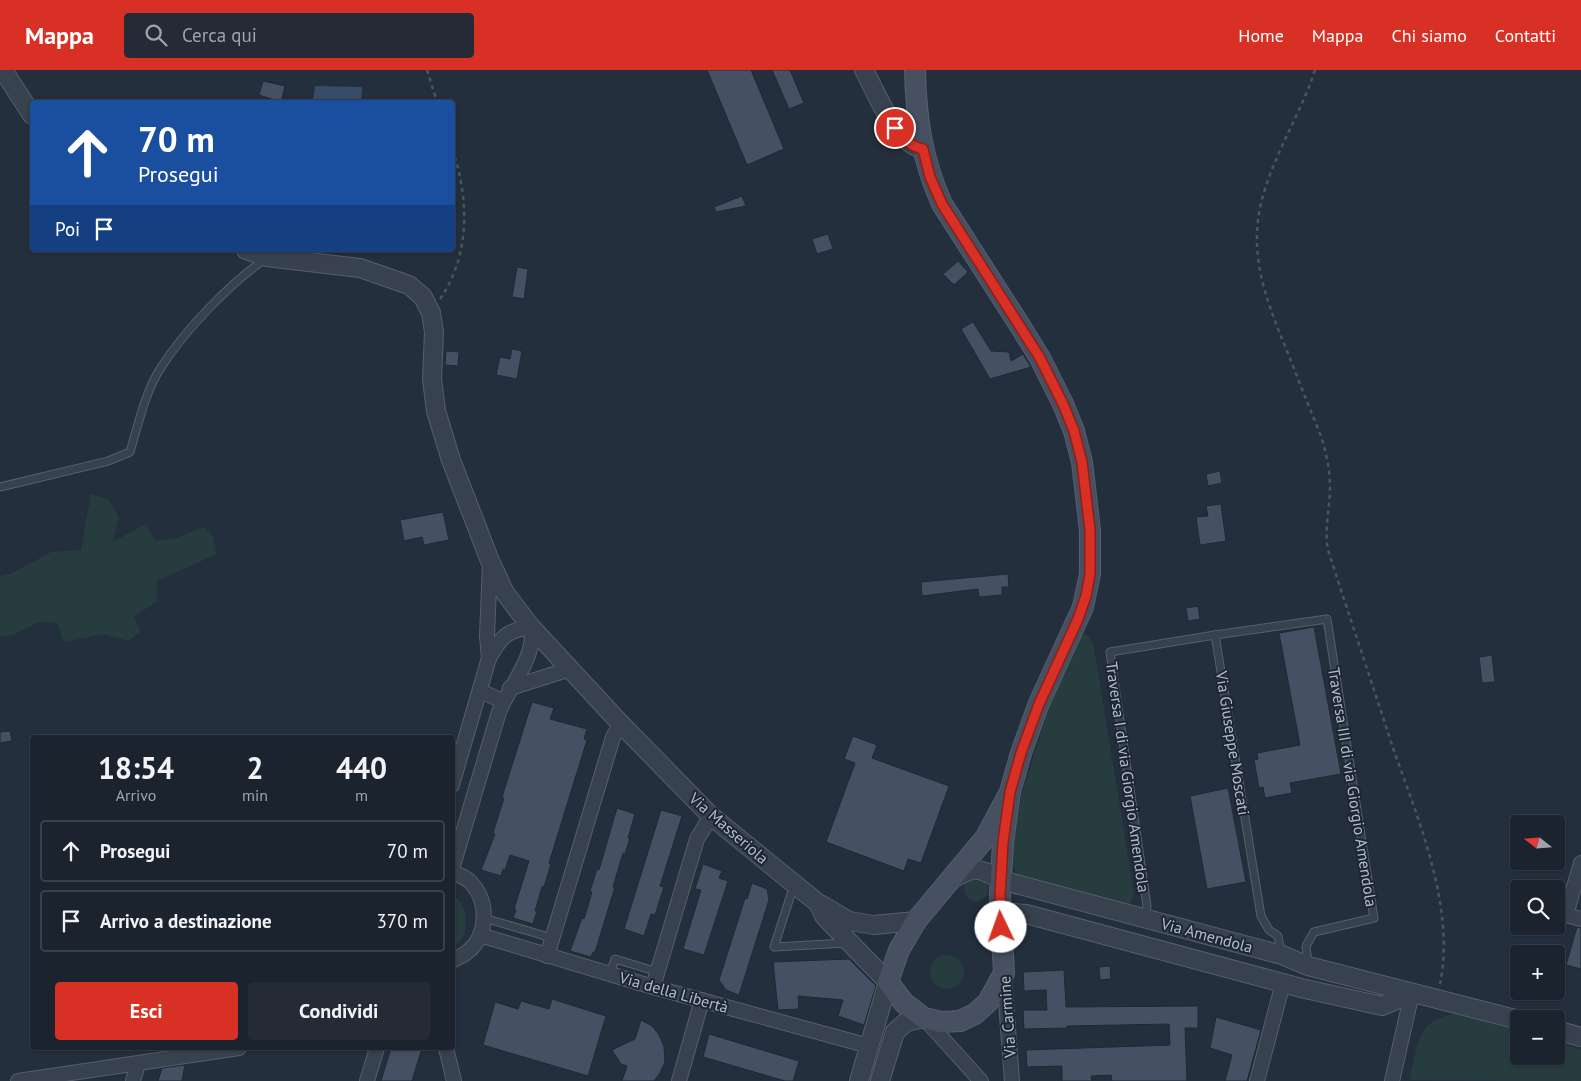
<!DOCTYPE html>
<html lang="it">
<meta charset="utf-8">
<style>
:root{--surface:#1b232e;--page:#242b36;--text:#f1f3f6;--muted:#a0a4aa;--line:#39404a;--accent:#d93025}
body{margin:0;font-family:"PT Sans",sans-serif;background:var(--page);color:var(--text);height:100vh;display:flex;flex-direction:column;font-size:19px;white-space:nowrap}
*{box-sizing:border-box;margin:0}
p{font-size:16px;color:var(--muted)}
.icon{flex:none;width:28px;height:28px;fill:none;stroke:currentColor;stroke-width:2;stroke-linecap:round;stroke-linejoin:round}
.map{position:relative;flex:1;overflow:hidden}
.sheet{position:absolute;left:30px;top:665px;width:425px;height:315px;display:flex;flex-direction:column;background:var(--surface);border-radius:5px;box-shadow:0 1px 4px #0004,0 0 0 1px var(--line)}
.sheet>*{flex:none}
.hud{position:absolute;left:30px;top:30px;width:425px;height:152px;border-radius:5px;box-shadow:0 1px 4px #0004,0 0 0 1px var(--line);background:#1a4fa0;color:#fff;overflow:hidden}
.needle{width:32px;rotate:287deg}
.controls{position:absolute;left:1510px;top:745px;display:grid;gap:10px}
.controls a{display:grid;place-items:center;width:55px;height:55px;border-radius:5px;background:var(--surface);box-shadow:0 1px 4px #0004,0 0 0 1px var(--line);font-size:25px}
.pin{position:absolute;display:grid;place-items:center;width:42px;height:42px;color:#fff;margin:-21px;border:2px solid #fff;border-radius:50%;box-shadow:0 1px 5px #0007}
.me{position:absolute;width:55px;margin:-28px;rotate:357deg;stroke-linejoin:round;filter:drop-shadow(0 0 4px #0008)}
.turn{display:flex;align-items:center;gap:18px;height:105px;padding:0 25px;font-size:22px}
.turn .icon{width:65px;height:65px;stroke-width:2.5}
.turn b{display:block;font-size:35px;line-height:42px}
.then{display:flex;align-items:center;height:48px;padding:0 25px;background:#0003;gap:10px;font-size:19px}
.eta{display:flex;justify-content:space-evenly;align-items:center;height:85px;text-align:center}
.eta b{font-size:30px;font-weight:600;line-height:35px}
.cta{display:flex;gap:10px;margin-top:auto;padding:10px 25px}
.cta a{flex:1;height:58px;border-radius:5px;background:var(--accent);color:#fff;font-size:20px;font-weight:600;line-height:58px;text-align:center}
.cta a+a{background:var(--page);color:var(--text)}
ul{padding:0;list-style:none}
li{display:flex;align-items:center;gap:15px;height:62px;margin:0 10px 8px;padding:0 15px;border:2px solid var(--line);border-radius:5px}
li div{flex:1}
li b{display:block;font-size:19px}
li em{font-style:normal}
header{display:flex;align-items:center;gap:30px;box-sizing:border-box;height:70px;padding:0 25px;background:var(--accent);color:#fff}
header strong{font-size:24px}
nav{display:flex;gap:28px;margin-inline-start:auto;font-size:18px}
.search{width:350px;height:45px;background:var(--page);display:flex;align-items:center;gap:12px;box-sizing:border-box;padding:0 18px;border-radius:5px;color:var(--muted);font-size:19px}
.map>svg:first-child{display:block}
</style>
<header>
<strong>Mappa</strong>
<div class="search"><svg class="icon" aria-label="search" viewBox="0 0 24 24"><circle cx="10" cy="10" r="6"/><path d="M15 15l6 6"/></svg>Cerca qui</div>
<nav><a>Home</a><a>Mappa</a><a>Chi siamo</a><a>Contatti</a></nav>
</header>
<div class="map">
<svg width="1581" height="1011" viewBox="0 0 1581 1011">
<rect width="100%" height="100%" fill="#242f3e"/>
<g fill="#263c3f">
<polygon points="91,424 108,429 119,447 112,472 146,454 155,471 176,468 204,457 213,466 217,484 157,511 157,531 134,547 140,562 128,571 105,564 64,572 57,553 38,552 13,565 0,567 0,506 11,504 51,482 81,480"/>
<polygon points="1082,564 1087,565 1093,572 1134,823 1130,835 1020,807 1016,804 1011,786 1022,724 1057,612"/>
<circle cx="976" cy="819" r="12"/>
<path d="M453,824c16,12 19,43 0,53z"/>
<circle cx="947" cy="902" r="17"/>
<path d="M1456,944l63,17v25h37v-14l25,7v32l-169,-1 -2,-4c9,-33 7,-57 46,-62z"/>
</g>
<polygon fill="#394c67" points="315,16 362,17 361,32 313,32"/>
<g fill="#455162" stroke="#1f2835">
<polygon points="707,0 751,0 784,79 747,95"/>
<polygon points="772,0 790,0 804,33 789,39"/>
<polygon points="263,11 285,16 281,32 259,25"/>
<polygon points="742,126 746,136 716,142 714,137"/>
<polygon points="828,164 833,179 817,184 812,169"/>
<polygon points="958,191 968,202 954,215 943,204"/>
<polygon points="517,197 528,199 524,229 512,227"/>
<polygon points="973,252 991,281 1009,282 1011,291 1023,284 1031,297 990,309 961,259"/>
<polygon points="512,279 522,281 517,309 496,305 500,287 510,289"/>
<polygon points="446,281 459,282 458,296 445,295"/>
<polygon points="1220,401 1222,413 1208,416 1206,404"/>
<polygon points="1221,434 1226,471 1200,475 1196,447 1208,446 1206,436"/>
<polygon points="443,442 449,470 424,475 422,467 404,471 400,450"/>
<polygon points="1008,504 1009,517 1002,517 1002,525 979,527 978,519 922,526 921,512"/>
<polygon points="1198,536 1200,549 1188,551 1186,538"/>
<polygon points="1314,557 1341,704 1290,713 1292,723 1265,728 1263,717 1259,718 1254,690 1258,689 1257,683 1300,675 1279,563"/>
<polygon points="1492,585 1495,612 1482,613 1479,587"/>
<polygon points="532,632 554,638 550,649 587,659 584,669 587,670 549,793 551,794 544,817 542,817 535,841 537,841 533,854 513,848 516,840 514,839 529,791 510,785 505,800 503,799 501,806 481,800 495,764 493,763 504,728 502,727"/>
<polygon points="10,661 12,671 0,673 0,662"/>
<polygon points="853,666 877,675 872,688 949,716 921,793 908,789 904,801 826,772 855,693 844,689"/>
<polygon points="1228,718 1246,812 1207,819 1190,726"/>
<polygon points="617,738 635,744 628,768 630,768 625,784 623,783 613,817 615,817 595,882 593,882 591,887 570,881 582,848 584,849 592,822 590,821 597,799 599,800"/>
<polygon points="661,740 682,746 660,816 664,817 655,845 651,844 644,866 624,859"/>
<polygon points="703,794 722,801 719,808 728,811 704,885 683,879 701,820 695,819"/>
<polygon points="752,813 767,819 769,830 739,925 726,920 719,910 745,828 747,829"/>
<polygon points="1577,857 1581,858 1581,899 1566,895"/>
<polygon points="849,889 876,916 864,955 838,946 843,930 798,926 799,939 778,940 773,892"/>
<polygon points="1110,896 1111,909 1100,910 1099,897"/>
<polygon points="1064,900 1066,937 1198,936 1198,958 1185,958 1187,1011 1112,1011 1111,1005 1091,1006 1092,1011 1062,1011 1062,996 1027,997 1026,980 1170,975 1169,954 1067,956 1067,958 1024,959 1023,940 1047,940 1046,920 1024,921 1023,902"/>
<polygon points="552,929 606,946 588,1006 483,975 495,932 518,939 521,931 549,939"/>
<polygon points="1216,947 1261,960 1247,1011 1225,1011 1232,985 1210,978"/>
<polygon points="641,950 652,956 659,965 664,976 665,992 660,1003 654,1011 622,1011 627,996 621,994 612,980 635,969"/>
<polygon points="709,964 799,991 793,1011 785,1011 703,987"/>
<polygon points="391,978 422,978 412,1011 381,1011"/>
<polygon points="185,995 182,1011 158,1011 162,998"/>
</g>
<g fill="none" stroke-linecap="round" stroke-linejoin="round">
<g stroke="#565f6c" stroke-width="9">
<g id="service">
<path d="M0,417l108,-26 22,-9c8,-27 15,-59 30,-83 24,-38 68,-84 105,-110"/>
<polyline points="794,815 774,877 846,873"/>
<polyline points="1144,847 1147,836 1110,582 1215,565"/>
<polyline points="484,848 552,868"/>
<polyline points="1281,883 1278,866 1269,860 1261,846 1215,565 1327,549 1374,848 1314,862 1306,876 1308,894"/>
<polyline points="610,904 615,889 658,902"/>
</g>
</g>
<g stroke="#565f6c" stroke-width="16">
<g id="minor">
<polyline points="510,618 570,599"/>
<polyline points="480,621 503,631"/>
<polyline points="452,715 489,588 487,566 490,492"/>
<polyline points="1581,793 1566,845 1581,849"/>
<path d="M452,799l47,-157c11,-27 38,-56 32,-85 -24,3 -30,10 -42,31"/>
<path d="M452,802c7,3 16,6 20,12 17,19 16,53 -6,69 -4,3 -9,5 -14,8"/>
<polyline points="480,865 653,917 869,976"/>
<polyline points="547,886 613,667 621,654"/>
<polyline points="1004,905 1012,1011"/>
<polyline points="653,917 697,769 711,746"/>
<polyline points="924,948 981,1011"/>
<polyline points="446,978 454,1011"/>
<polyline points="18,1011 239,978"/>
<polyline points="133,1011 138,994"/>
<polyline points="367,1011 377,978"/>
<polyline points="679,1011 702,930"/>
<polyline points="1257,1011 1283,913"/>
<polyline points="1392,1011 1412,923"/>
</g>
</g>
<g stroke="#565f6c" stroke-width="20">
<g id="tertiary">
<polyline points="3,0 32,45"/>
<path d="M864,0c13,24 31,73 59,79"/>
<polyline points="246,180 267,187 360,198 409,215 423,227 431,243 434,262 432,309 436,341 451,390 490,491 505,523 531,557 621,654 711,746 819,834 824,846 888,912 859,1011"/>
<path d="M951,810c23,-14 27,-13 50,0l281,75 26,11 211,54"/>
<polyline points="822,835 849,851 874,855 916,851"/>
<polyline points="1000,842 1026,844 1301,918 1382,936 1412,923"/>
<polyline points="1556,960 1581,967"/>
<polyline points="880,1011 895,962 906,952 924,948"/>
</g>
</g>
<g stroke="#565f6c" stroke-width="22">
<path id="secondary" d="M915,0c1,48 7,90 27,134l75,117 23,37 23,46 11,27 8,31 8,68v44l-7,33 -44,96 -18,50 -11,39 -7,51 -3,52 4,78 -16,29 -13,12 -15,7 -19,1 -17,-4 -20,-15 -16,-21 11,-32 17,-29 70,-84 24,-45"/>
</g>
<g stroke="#44595c" stroke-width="2.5" stroke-dasharray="4 4" stroke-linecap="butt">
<polyline points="427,0 437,32"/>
<path d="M1315,0c-13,40 -36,76 -49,116 -21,61 -2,109 21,165 11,28 22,56 34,85 5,16 9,33 9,51 0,21 -6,42 -2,63 21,65 43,130 64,195 25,72 64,161 48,239"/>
<path d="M440,229c31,-45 29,-101 12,-151"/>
</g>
<use href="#service" stroke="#38414e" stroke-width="7"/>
<use href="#minor" stroke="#38414e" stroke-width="14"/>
<use href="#tertiary" stroke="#38414e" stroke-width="18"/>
<use href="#secondary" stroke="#465061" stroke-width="20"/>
</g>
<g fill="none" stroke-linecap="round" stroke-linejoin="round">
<g stroke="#8d1f18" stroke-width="12">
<path id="route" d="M895,58c8,10 14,18 28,21l7,28 12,27 98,154 23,46 11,27 8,31 8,68v44l-4,22 -8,23 -39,85 -18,49 -11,39 -7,50 -3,53 1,32"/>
</g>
<use href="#route" stroke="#d93025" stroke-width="9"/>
</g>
<g text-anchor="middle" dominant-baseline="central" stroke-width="4" stroke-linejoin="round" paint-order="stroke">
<g font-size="16" fill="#b4bcc9" stroke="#1d2633">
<text transform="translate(1233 673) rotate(81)">Via Giuseppe Moscati</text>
<text transform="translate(1128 707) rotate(82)">Traversa I di via Giorgio Amendola</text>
<text transform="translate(1353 717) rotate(81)">Traversa III di via Giorgio Amendola</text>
<text transform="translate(729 758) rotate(41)">Via Masseriola</text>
<text transform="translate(1207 865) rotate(15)">Via Amendola</text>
<text transform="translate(674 922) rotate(16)">Via della Libertà</text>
<text transform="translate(1007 947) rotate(-94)">Via Carmine</text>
</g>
</g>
</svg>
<div class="controls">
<a><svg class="needle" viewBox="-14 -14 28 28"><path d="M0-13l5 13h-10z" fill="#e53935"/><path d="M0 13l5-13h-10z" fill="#a0a4aa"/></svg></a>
<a><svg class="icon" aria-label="search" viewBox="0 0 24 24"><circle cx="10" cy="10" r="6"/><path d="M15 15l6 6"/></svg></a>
<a>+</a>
<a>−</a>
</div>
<div class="pin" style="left:895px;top:58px;background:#d93025"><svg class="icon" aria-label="arrive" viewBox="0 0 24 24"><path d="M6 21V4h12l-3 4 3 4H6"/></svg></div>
<svg class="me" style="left:1001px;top:857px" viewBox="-20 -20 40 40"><circle r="19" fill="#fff"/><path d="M0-13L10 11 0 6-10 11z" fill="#d93025"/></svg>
<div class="hud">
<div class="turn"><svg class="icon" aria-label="ahead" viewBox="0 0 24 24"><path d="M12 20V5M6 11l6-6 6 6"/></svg><div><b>70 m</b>Prosegui</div></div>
<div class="then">Poi<svg class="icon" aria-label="arrive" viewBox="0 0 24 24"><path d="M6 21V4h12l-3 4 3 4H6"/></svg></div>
</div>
<section class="sheet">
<div class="eta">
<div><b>18:54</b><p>Arrivo</p></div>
<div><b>2</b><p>min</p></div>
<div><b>440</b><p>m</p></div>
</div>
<ul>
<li><svg class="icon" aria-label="ahead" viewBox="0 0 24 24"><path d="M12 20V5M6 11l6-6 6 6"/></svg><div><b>Prosegui</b></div><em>70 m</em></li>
<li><svg class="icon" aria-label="arrive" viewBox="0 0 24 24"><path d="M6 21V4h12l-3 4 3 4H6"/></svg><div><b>Arrivo a destinazione</b></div><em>370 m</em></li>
</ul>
<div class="cta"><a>Esci</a><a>Condividi</a></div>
</section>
</div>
